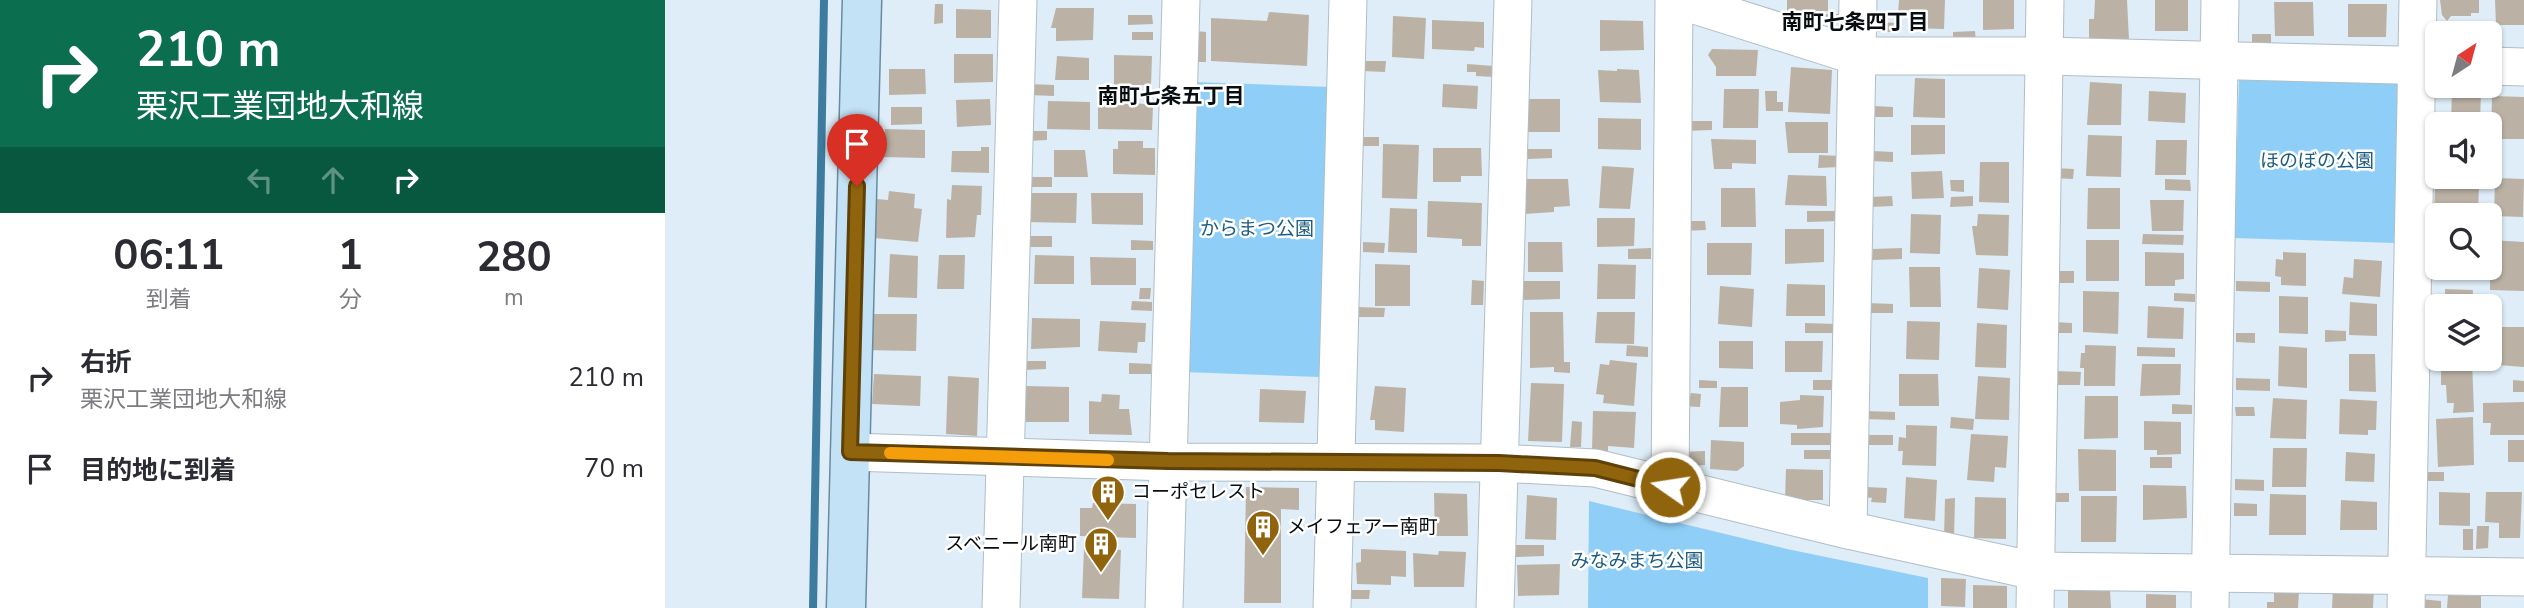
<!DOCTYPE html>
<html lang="ja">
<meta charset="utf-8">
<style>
:root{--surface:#fff;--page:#f7f7f7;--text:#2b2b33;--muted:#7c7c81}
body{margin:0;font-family:"Nunito Sans","Noto Sans JP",sans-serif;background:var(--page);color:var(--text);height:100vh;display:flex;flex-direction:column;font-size:26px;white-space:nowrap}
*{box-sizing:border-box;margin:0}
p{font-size:23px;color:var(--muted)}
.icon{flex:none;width:38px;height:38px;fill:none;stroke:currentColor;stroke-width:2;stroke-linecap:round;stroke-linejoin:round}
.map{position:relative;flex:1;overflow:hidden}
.panel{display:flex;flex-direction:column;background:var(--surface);width:665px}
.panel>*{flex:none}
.hud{background:#0b6e4f;color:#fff;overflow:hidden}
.needle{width:46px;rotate:36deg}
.tools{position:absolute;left:1760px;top:21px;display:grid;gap:14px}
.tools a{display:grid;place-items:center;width:77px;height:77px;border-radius:10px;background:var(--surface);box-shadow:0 2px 5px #0004;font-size:35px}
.pin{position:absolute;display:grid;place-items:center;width:60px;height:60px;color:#fff;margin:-72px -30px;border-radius:50% 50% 50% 0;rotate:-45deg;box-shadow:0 0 7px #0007}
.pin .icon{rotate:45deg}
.me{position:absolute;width:77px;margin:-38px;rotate:283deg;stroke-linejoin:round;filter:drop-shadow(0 0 5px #0008)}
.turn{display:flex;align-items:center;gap:24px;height:147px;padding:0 21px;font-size:32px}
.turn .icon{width:91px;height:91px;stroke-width:2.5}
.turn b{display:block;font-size:49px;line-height:60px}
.lanes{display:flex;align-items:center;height:66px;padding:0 21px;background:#0003;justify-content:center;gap:35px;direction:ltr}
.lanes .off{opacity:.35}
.eta{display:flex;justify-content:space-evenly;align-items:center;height:119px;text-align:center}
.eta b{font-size:42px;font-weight:700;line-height:49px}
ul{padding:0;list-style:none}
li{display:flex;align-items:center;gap:21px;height:91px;padding:0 21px}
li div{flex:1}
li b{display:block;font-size:26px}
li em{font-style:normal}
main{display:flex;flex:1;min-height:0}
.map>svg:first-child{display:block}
</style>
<main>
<section class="panel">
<div class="hud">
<div class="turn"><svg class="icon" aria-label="right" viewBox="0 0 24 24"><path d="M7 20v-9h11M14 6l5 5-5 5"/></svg><div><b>210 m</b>栗沢工業団地大和線</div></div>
<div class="lanes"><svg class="icon off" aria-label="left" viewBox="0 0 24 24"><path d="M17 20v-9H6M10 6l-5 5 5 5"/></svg><svg class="icon off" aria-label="ahead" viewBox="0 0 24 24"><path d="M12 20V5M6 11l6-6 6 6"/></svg><svg class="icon" aria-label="right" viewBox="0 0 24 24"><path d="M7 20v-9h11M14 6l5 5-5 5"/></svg></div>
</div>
<div class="eta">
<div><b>06:11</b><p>到着</p></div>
<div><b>1</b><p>分</p></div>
<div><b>280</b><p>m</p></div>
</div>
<ul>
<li><svg class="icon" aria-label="right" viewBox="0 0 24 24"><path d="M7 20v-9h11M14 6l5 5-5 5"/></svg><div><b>右折</b><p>栗沢工業団地大和線</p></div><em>210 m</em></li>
<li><svg class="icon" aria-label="arrive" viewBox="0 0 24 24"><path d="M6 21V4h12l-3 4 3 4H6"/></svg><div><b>目的地に到着</b></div><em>70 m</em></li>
</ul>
</section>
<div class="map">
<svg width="1859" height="608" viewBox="0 0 1859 608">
<rect width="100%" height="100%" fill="#deedf7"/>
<g fill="#8fcff7">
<polygon points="1574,80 1734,83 1730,243 1569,238"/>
<polygon points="529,82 666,87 655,377 519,372"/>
<polygon points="924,501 1122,549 1263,578 1263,608 923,608"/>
</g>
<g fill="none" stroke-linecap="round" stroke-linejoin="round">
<polyline stroke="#3e7c9f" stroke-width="8" points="148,608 159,0"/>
</g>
<g fill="#bbb2a5">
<polygon points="1122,0 1163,0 1163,11 1122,13"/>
<polygon points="1234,0 1280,0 1279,29 1244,28 1244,13 1233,13"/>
<polygon points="1318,0 1349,0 1349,29 1318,30"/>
<polygon points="1430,0 1462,0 1464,40 1424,40 1424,19 1429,19"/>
<rect x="1490" y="0" width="33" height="31"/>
<polygon points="1775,0 1814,0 1814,13 1806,13 1806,16 1786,16 1782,21 1777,15"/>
<polygon points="1830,0 1859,0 1859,25 1831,25"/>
<polygon points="1609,2 1648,2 1649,36 1610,36"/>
<polygon points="270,4 278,4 278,23 269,24"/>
<polygon points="1683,4 1722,4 1721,37 1683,37"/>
<polygon points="391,8 429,8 428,40 391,41 391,28 386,28"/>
<polygon points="291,9 326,10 326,38 291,38"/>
<polygon points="604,12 644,15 642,66 546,61 546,18 602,21"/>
<polygon points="1147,14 1174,14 1174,23 1148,24"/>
<polygon points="463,15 487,15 488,24 463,25"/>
<polygon points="728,16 761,18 759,59 727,57"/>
<polygon points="767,20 819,22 819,48 810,47 809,51 767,49"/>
<polygon points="935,20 978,21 979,50 935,51"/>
<polygon points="1210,22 1234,23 1234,32 1211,32"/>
<polygon points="531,31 541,32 541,62 530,62"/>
<polygon points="1310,31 1311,42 1288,42 1288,32"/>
<rect x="467" y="32" width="21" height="8"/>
<polygon points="1587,34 1606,34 1606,46 1587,47"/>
<polygon points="1047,49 1093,50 1091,76 1051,76 1051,67 1043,55"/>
<polygon points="289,54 328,54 328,82 289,83"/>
<polygon points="449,55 487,56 486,85 449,85"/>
<polygon points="392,56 424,58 424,80 390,80"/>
<polygon points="698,61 721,61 720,72 697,71"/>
<polygon points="802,64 829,66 829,77 811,76 811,72 802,72"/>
<polygon points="1126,67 1167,70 1165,114 1123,112"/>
<polygon points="224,69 260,69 261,94 224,95"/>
<polygon points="952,69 974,70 976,103 935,102 933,70 952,71"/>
<polygon points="1250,78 1280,79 1280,118 1248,117"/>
<polygon points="1425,82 1457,84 1456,125 1422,125"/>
<polygon points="363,84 389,85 389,96 363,95"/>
<polygon points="778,84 813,86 812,109 777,107"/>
<polygon points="1059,89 1094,89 1093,128 1058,128"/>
<polygon points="1787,90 1816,91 1815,124 1786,124"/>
<polygon points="1100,91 1112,91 1112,102 1118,102 1118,111 1101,111"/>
<polygon points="1484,91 1521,93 1520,123 1483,121"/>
<polygon points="1827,96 1859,97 1859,139 1833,139 1833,132 1826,132"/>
<polygon points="325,99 326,125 292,127 291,100"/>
<polygon points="433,99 488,105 487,130 433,129"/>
<polygon points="859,99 895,99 895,132 860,132"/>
<polygon points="383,101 425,102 425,130 382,129"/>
<polygon points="1209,106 1228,107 1228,117 1208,117"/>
<polygon points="226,107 257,107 257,124 226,125"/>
<polygon points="933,118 976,119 976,150 933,149"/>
<polygon points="1019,121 1047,121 1047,130 1019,131"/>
<polygon points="1120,122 1163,122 1163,153 1123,153"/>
<polygon points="1246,125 1280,125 1280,154 1246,155"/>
<polygon points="220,129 260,130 260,158 216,157 216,140 220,139"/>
<polygon points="362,131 382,131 382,140 362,141"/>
<polygon points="1423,135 1457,136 1456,177 1421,176"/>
<rect x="697" y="137" width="17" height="9"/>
<polygon points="1046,139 1091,140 1091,164 1067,163 1067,169 1049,169"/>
<polygon points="1491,140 1522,140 1521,175 1490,175"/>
<polygon points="453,141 478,141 478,148 490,148 490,175 448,174 448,149 453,149"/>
<polygon points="718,144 754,145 752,199 717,198"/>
<polygon points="316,147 324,147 324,173 286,172 287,151 316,151"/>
<polygon points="768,148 816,148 817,176 796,176 796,182 768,182"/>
<polygon points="862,149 887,149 887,158 863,159"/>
<polygon points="389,150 420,150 423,177 389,177"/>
<polygon points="1207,151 1228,152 1228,162 1206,161"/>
<polygon points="1154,155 1175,156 1174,167 1153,168"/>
<polygon points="1315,162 1344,162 1344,203 1314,202"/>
<polygon points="937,166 969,168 965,209 934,208"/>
<polygon points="1388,168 1409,169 1408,179 1388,178"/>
<polygon points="1277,171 1279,198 1247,199 1246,172"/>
<polygon points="1123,175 1161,176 1162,206 1120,205"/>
<rect x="361" y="177" width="26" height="10"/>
<polygon points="1830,178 1859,179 1858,217 1829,216"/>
<polygon points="857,179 903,179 905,206 889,207 889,212 858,214"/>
<polygon points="1500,179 1525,180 1526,191 1500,190"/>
<polygon points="1285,180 1299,180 1299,192 1286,191"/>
<polygon points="1770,182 1814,183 1813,215 1769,218"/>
<polygon points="287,185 317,186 316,215 312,215 310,237 281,238 282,199 286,200"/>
<polygon points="1056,188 1090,188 1091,227 1056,227"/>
<polygon points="1423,188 1455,188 1455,229 1422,229"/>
<polygon points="224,191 250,194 249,208 257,209 253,242 209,238 211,199 223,200"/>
<polygon points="362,193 412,193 411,223 361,222"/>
<polygon points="426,193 478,193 478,225 427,224"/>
<polygon points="1227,196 1228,206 1205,207 1204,197"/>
<polygon points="1308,196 1308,206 1285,207 1286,197"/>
<polygon points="1485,200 1519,200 1518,231 1487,231"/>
<polygon points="763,201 817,203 816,246 797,246 797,239 762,237"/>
<polygon points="725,208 752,209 752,253 723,252"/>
<polygon points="1142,211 1176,211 1175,221 1142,222"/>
<polygon points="1246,214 1276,215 1275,254 1245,253"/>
<polygon points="1313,214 1344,215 1343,256 1311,255 1307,226 1312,226"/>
<polygon points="932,218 970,218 969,246 932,247"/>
<polygon points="1019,221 1040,221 1041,230 1019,231"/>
<polygon points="1120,229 1159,229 1159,262 1120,264"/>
<polygon points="1478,234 1519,235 1518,245 1477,244"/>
<rect x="361" y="236" width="26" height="11"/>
<polygon points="466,240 488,241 488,250 466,250"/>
<rect x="1421" y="240" width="33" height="41"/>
<polygon points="1825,240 1859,242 1859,291 1825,290"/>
<polygon points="698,242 720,243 719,253 698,252"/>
<polygon points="863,242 897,242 898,272 863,272"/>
<polygon points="1042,243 1087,243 1086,275 1042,275"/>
<polygon points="986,248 986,259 963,259 963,249"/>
<polygon points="1237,248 1237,259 1207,260 1208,249"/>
<polygon points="1480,252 1519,253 1519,279 1510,280 1510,286 1480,286"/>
<polygon points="1618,252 1641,253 1641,286 1616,285 1616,277 1610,276 1611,259 1618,260"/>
<polygon points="225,254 253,256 252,298 223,297"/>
<polygon points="274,255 300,255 299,289 272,289"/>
<polygon points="370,255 409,256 409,284 369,284"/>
<polygon points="425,257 471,258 471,285 426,285"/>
<polygon points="1689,259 1717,261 1715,297 1677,294 1679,277 1688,278"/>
<polygon points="710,264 745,265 745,306 710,306"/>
<polygon points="933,264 971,265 970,299 932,299"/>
<polygon points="1244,267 1275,267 1276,307 1245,307"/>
<polygon points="1314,268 1345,270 1343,310 1312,308"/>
<rect x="1388" y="271" width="21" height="12"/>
<polygon points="807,280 819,281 818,305 806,305"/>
<polygon points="854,281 895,281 895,299 854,300"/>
<polygon points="1571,281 1605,282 1605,292 1571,291"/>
<polygon points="1122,284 1160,285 1160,316 1121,316"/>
<polygon points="1055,286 1089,289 1087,327 1053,324"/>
<polygon points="475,288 486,288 485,299 474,299"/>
<polygon points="1780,289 1808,290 1807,306 1780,306"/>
<polygon points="1418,291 1454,292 1453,334 1418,332"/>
<polygon points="1509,293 1530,294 1530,302 1509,301"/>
<polygon points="1614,296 1643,297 1643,334 1614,333"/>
<polygon points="467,301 487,302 487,311 466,310"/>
<polygon points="1685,302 1712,304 1712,336 1684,335"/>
<polygon points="1203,303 1228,304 1228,313 1203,313"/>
<polygon points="1483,306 1519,308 1518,339 1482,338"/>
<polygon points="691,307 720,308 719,317 690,317"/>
<polygon points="865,312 898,312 899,362 905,362 905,373 889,372 889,367 865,368"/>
<polygon points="932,312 970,312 969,344 930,343"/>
<polygon points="199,314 252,314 251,351 200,350"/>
<polygon points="367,318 415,319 415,347 366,349"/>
<polygon points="435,321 481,323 480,342 473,342 472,353 433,351"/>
<polygon points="1242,321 1275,322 1274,360 1241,359"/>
<polygon points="1388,322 1407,323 1407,333 1388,333"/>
<polygon points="1140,323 1170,324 1170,333 1140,333"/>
<polygon points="1312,323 1342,325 1341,368 1310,367"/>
<polygon points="1834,327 1859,327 1859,367 1833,365"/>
<polygon points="1660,330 1681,331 1681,341 1660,342"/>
<polygon points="1571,333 1590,333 1590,343 1571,342"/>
<polygon points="1054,341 1088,341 1088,369 1054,368"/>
<polygon points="1120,341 1158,341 1157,372 1120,372"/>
<polygon points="962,345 983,347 983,357 961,356"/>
<polygon points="1420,345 1451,346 1450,386 1419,386 1419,368 1415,368 1416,353 1420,353"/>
<polygon points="1614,346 1642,348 1642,388 1613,386"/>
<polygon points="1472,347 1510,348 1510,357 1472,356"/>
<polygon points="1684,354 1710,354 1711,392 1684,391"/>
<polygon points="945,360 972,363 969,406 938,403 939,395 931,394 935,364 944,365"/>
<polygon points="358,361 381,361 381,369 359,370"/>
<polygon points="1776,361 1807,361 1809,412 1788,413 1789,403 1782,403 1781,385 1776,385"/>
<polygon points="464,363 486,364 486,374 464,374"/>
<polygon points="1477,364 1516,364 1515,395 1475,396"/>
<polygon points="1391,371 1416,372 1415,385 1391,385"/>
<polygon points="209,374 256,376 255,406 207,404"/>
<polygon points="1234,374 1273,374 1274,406 1234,406"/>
<polygon points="283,376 314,378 312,436 281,434"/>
<polygon points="1313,376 1345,378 1344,420 1310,419"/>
<polygon points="1571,378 1605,379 1605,391 1571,390"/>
<polygon points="1034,380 1052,381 1052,388 1034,388"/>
<rect x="1148" y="380" width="22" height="10"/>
<polygon points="1848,380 1859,381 1859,392 1848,392"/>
<polygon points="866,383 899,384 897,442 863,441"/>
<polygon points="361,386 404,387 404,422 361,422"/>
<polygon points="710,386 741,388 739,432 710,430 710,420 705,420"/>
<polygon points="1056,387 1083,387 1083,427 1054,427"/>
<polygon points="595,389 641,391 639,423 594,422"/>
<polygon points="1026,393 1036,394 1035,407 1014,406 1014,395 1025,396"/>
<polygon points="437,394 455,395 454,409 464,409 467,435 424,434 424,401 436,402"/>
<polygon points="1135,395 1159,396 1158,427 1132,429 1132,425 1115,424 1115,402 1135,400"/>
<polygon points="1420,396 1453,396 1453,438 1419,439"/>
<polygon points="1608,398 1642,400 1641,439 1605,438"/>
<polygon points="1675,399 1712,401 1711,430 1703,430 1703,435 1674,434"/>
<polygon points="1859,402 1859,435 1825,435 1826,423 1818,423 1818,403"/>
<polygon points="1507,404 1527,405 1527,414 1507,414"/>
<polygon points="1570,407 1589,407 1590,416 1571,416"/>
<polygon points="928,411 971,412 969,448 943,446 943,452 927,451"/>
<polygon points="1200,411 1230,412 1230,420 1200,419"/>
<polygon points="1286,417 1309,419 1308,430 1285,428"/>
<polygon points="1808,417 1809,465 1773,467 1771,419"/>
<polygon points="907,421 917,422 916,447 905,447"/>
<polygon points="1479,421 1516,422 1516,454 1492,455 1492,450 1479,450"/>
<polygon points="1241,425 1272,426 1271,466 1237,465 1238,451 1233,451 1234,437 1241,438"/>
<polygon points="1126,433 1170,433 1171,445 1126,445"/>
<polygon points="1306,434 1343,436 1341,468 1330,467 1329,482 1302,480"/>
<rect x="1200" y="435" width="28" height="10"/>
<polygon points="1046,440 1079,442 1079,466 1072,471 1045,469"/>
<rect x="1843" y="440" width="16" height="22"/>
<polygon points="1608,448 1642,448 1641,487 1607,487"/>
<polygon points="1413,449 1451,450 1451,491 1414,491"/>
<rect x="1139" y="450" width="28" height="9"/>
<polygon points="1040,451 1040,465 1012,466 1012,452"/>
<polygon points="1681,452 1710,454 1709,482 1680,481"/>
<rect x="1485" y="457" width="22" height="11"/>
<polygon points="1121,469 1158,470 1158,500 1120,500"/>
<rect x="1756" y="472" width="23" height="9"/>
<polygon points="1241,477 1272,480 1270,521 1239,518"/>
<polygon points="1570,479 1599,480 1599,491 1570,490"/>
<polygon points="1478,485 1521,486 1522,518 1478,520"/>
<polygon points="581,487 634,488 634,510 616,509 616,603 579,603"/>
<polygon points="1201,487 1222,488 1221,503 1206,502 1207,498 1201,497"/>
<polygon points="1774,492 1805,493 1805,526 1774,525"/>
<polygon points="1821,492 1857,492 1855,538 1834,538 1834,523 1820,522"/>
<polygon points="769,493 802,494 803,536 770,536"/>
<rect x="1384" y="493" width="20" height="9"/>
<polygon points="1605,494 1641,495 1641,535 1604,535"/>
<polygon points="862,495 892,498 891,540 860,539"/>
<polygon points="1416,496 1452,496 1451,542 1416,542"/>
<polygon points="1310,497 1341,498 1341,539 1309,538"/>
<polygon points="1290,498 1289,538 1279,538 1280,499"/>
<polygon points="1676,500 1712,502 1712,530 1675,530"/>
<polygon points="428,503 471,504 471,538 415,536 415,508 427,508"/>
<polygon points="1569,503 1592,504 1592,516 1569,516"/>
<polygon points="1812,526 1824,526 1823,548 1811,549"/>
<rect x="1798" y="529" width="10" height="21"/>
<polygon points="851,545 879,545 879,556 851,557"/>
<polygon points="419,548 456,550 454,599 417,598"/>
<polygon points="696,549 741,551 741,577 726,576 726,585 692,584 691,563 696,562"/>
<polygon points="774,551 801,552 799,587 749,587 748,553 773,555"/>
<polygon points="895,564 894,595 853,596 852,565"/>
<polygon points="1276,578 1301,579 1300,607 1276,606"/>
<polygon points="1308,585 1342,586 1342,608 1308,608"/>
<polygon points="1668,587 1709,588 1708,608 1667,608"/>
<polygon points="682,590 705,590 704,599 682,599"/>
<polygon points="1403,590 1445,591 1446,608 1403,608"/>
<polygon points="1609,590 1634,591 1633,608 1602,608 1602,602 1609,602"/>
<polygon points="1481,594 1511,595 1511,608 1481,608"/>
<polygon points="1783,595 1816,596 1816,608 1782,608"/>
<polygon points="1755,599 1776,601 1776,608 1755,608"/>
</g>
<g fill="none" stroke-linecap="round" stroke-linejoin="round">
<g stroke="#afbec7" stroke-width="39">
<g id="minor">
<polyline points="1014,0 1192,56 1379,56 1773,66"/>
<polyline points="1825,66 1859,67"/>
<polyline points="185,452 503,462 834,463 930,468 1183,530 1370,571 1859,577"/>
<polyline points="1005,487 1009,0"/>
<polyline points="1183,530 1193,0"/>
<polyline points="336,608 353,0"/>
<polyline points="499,608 516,0"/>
<polyline points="667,608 683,0"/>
<polyline points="830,608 848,0"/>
<polyline points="1370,608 1380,0"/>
<polyline points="1545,608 1555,0"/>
<polyline points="1741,608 1753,0"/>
</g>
</g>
<g stroke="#698ba1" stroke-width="41">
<polyline id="major" points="181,608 197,0"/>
</g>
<use href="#minor" stroke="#fff" stroke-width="37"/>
<use href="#major" stroke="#c4e2f5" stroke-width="38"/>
</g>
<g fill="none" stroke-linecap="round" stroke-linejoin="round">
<g stroke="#5e4108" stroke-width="18">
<polyline id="route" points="192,186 185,452 503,461 834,463 930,468 1005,487"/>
</g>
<use href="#route" stroke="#90640c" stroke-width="12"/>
<polyline stroke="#f59e0b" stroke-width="12" points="225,453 443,460"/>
</g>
<defs>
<g id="building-pin" transform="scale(1.75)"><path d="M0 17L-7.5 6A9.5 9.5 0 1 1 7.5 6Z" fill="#90640c" stroke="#fff"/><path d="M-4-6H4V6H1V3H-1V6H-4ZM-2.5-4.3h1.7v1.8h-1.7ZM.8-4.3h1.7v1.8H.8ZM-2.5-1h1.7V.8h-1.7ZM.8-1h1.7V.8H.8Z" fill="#fff"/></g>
</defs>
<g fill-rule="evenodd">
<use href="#building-pin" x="443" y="492"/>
<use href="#building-pin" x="598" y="527"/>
<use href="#building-pin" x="436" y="544"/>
</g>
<g text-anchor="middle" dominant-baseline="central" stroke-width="5" stroke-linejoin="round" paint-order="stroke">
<g font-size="19" fill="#1c5c7e" stroke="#fff">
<text x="1652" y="161">ほのぼの公園</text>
<text x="592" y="229">からまつ公園</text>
<text x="972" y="561">みなみまち公園</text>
</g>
<g font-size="19" fill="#080d11" stroke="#fff" text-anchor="start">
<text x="467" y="492">コーポセレスト</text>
<text x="622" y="527">メイフェアー南町</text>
<text x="412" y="544" text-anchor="end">スベニール南町</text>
</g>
<g font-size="21" font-weight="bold" fill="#080d11" stroke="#fff">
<text x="1190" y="22">南町七条四丁目</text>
<text x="506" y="96">南町七条五丁目</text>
</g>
</g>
</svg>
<div class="tools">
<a><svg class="needle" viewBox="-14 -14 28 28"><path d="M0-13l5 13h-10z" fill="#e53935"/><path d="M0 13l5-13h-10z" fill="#7c7c81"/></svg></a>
<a><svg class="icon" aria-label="sound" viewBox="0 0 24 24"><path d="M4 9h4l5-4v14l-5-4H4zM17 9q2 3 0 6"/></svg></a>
<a><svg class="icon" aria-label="search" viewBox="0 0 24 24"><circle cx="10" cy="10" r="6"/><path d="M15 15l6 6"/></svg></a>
<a><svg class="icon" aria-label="layers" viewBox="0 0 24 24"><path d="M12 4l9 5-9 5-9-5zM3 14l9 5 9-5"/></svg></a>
</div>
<div class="pin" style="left:192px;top:186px;background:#d93025"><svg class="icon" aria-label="arrive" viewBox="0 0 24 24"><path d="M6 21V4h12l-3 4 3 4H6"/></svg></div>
<svg class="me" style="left:1005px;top:487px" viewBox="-20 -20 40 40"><circle r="17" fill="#90640c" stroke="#fff" stroke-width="3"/><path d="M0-11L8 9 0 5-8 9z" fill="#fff"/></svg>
</div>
</main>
